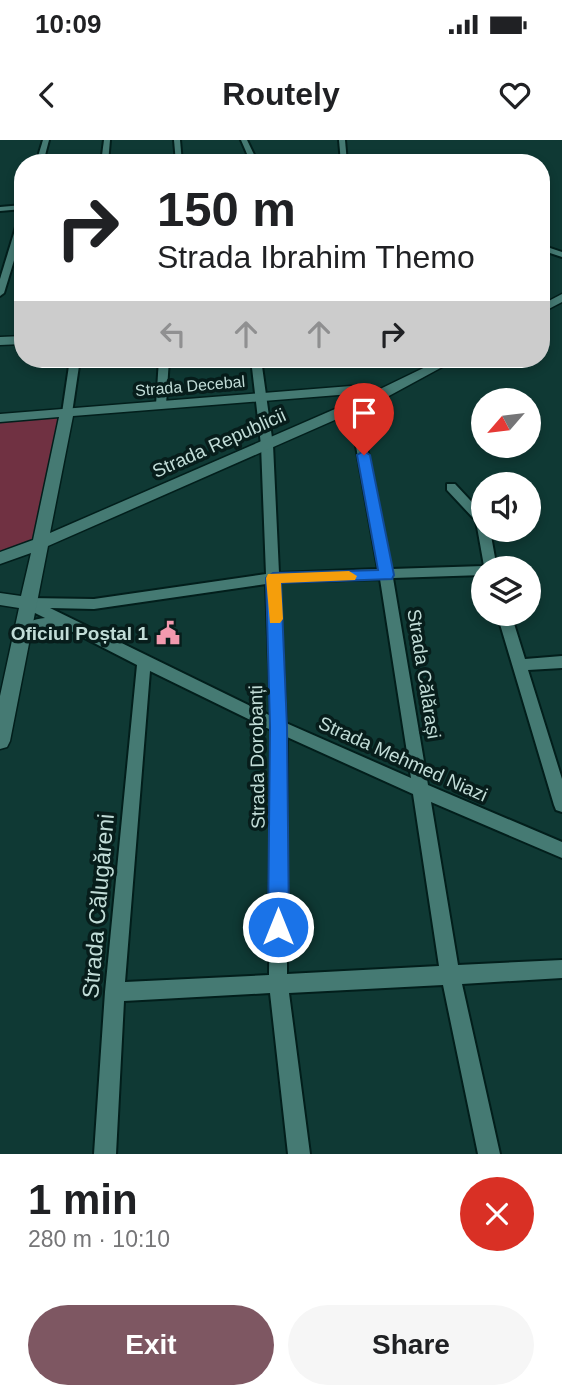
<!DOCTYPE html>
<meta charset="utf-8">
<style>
:root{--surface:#fff;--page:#f6f6f6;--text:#202124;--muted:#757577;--accent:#7e5762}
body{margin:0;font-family:Helvetica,sans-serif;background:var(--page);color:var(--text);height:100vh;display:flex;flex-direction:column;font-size:26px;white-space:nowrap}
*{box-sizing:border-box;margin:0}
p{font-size:23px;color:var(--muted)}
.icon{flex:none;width:38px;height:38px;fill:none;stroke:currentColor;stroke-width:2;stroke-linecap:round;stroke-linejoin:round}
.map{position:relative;height:1014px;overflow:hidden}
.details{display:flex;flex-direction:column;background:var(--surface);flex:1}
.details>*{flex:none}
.top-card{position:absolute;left:14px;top:14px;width:536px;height:214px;border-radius:28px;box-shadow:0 4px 10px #0003;background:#fff;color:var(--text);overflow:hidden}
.needle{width:46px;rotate:242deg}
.controls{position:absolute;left:471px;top:248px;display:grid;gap:14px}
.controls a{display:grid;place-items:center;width:70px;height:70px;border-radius:50%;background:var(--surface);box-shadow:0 4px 10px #0003;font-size:35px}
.pin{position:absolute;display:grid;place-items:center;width:60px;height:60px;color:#fff;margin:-72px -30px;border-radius:50% 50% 50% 0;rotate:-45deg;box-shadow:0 0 7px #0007}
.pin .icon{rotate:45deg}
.me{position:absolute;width:77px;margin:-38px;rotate:0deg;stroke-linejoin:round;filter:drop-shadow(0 0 5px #0008)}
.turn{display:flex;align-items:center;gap:24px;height:147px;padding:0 28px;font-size:32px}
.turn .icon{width:91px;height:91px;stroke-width:2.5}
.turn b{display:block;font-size:49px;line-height:60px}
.lanes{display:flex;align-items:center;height:66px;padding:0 28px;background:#0003;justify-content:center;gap:35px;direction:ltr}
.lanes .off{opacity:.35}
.round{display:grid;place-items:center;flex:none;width:74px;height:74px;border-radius:37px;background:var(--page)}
.summary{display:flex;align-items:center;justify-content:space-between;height:119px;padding:0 28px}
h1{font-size:42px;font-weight:600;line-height:52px}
.primary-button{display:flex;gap:14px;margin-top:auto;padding:14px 28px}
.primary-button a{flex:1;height:80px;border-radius:42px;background:var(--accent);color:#fff;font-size:28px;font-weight:600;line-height:80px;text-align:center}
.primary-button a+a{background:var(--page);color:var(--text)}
.status{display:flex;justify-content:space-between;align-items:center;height:49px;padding:0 35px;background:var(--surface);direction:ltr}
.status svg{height:19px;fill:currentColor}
header{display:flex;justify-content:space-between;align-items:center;height:91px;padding:0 28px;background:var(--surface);font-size:32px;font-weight:600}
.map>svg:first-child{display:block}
</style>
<div class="status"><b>10:09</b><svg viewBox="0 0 49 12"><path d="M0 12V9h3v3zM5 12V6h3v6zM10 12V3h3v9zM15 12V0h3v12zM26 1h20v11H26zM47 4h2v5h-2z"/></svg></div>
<header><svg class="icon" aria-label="back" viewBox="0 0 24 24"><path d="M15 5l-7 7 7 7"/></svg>Routely<svg class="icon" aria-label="heart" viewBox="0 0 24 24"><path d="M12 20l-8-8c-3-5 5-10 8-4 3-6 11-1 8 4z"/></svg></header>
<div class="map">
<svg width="562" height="1014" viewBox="0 0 562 1014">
<rect width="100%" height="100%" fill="#0f3934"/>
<polygon fill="#703142" points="67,273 40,404 0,418 0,278"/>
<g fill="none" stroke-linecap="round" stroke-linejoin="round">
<g stroke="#021e1b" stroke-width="4">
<g id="street">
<polygon points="43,0 49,0 43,23 36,23"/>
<polygon points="104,0 110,0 108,23 101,23"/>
<polygon points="174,0 180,0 182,23 176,23"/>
<polygon points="241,0 247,0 258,23 251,23"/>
<polygon points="339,0 345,0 347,23 341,23"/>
<polygon points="23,65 23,69 0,71 0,67"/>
<polygon points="23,75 23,91 4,153 0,156 0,139 19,77"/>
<polygon points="541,105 562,112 562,117 541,110"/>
<polygon points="70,219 80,219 72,273 67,276 62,273"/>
<polygon points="159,219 169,219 166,265 161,268 156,265"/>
<path d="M251,219h10l12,86 6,128 99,-4 -29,-162 5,-3 5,3 32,162 93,-3 -8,-45 -29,-31v-6h8l28,30v16h7l7,39h-14v6l-90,3 35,207 134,57v16l-131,-56 27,163 104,-5v18l-100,6 38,170h-22l-35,-169 -154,8 21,161h-22l-18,-161 -146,8 -8,153h-22l11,-162 32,-327 -76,-39 -21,3 -18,8 -7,-5c6,-9 20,-13 30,-14l-22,-11 -2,-4 7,-5 66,1 172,-25 -5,-129zM380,439l31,199 -125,-55 -7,-141zM266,444l5,132 -221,-108 44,1zM150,531l121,59 -2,245 -144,7zM287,597l126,57 26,172 -152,8z"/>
<polygon points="497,474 511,474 525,519 562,516 562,528 528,530 562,639 562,672 556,670 554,665"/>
</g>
</g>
<g stroke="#021e1b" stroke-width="3">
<g id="secondary">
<polygon points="562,154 562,162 541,173 541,165"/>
<polygon points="23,196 23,204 0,205 0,197"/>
<path d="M442,219h15l-70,38 -339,149 -38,195 -3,6 -7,2v-53l19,-88 -19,-3v-12l21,3 10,-43 -31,11v-12l33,-12 26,-123 -59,5v-8l351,-28 27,4zM351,254l14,2 -315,137 23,-117z"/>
</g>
</g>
<use href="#street" fill="#457a73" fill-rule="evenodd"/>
<use href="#secondary" fill="#457a73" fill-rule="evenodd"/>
</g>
<polygon fill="#1a73e8" stroke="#114b97" stroke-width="2" points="364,311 370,315 394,435 392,439 281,443 287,587 289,787 286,794 278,797 271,794 268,787 270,587 266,438 273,433 378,430 357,315"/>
<polygon fill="#f59e0b" points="349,431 357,436 355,440 281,443 283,479 280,483 270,483 266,438 268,434"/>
<defs>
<g id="civic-bare" transform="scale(1.89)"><path d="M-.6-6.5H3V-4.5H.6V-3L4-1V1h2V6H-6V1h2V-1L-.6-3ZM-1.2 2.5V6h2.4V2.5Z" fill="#f29aae" stroke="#071d1b" stroke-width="2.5" paint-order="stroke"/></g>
</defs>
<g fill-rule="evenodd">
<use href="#civic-bare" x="168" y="493"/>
</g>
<g text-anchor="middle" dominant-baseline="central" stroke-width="7" stroke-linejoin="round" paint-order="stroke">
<g font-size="16" fill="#c1dcd7" stroke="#071d1b">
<text transform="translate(190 246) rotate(-5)">Strada Decebal</text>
</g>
<g font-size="19" fill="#c1dcd7" stroke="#071d1b">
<text transform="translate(219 303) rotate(-24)">Strada Republicii</text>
<text transform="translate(424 534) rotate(81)">Strada Călărași</text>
<text transform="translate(257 617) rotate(-91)">Strada Dorobanți</text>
<text transform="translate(403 619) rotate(24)">Strada Mehmed Niazi</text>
</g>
<g font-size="19" font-weight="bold" fill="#c1dcd7" stroke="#071d1b" text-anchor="end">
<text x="148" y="493">Oficiul Poștal 1</text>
</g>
<g font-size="23" fill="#c1dcd7" stroke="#071d1b">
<text transform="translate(98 766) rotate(-85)">Strada Călugăreni</text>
</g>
</g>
</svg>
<div class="controls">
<a><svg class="needle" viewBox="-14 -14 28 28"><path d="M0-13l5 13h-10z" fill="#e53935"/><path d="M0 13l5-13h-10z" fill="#757577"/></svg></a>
<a><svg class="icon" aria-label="sound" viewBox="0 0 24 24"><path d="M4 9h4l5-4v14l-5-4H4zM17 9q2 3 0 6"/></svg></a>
<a><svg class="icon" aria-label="layers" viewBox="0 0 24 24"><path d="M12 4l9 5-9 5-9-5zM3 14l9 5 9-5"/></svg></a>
</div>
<div class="pin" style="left:364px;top:315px;background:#d93025"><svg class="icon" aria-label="arrive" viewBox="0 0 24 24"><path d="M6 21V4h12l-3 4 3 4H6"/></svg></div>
<svg class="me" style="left:278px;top:787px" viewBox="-20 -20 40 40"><circle r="17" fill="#1a73e8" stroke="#fff" stroke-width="3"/><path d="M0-11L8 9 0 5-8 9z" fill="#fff"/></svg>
<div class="top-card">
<div class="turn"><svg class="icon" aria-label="right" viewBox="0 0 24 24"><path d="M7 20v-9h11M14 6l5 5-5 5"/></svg><div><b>150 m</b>Strada Ibrahim Themo</div></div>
<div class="lanes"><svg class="icon off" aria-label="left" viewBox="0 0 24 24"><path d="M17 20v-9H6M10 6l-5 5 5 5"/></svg><svg class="icon off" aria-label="ahead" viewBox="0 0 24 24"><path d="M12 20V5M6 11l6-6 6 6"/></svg><svg class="icon off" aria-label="ahead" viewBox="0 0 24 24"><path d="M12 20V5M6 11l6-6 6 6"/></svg><svg class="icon" aria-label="right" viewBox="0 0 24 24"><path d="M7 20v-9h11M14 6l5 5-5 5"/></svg></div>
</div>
</div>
<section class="details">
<div class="summary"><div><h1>1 min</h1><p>280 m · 10:10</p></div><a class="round" style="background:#d93025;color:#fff"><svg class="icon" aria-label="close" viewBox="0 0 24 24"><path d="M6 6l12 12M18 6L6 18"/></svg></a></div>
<div class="primary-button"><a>Exit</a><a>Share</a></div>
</section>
